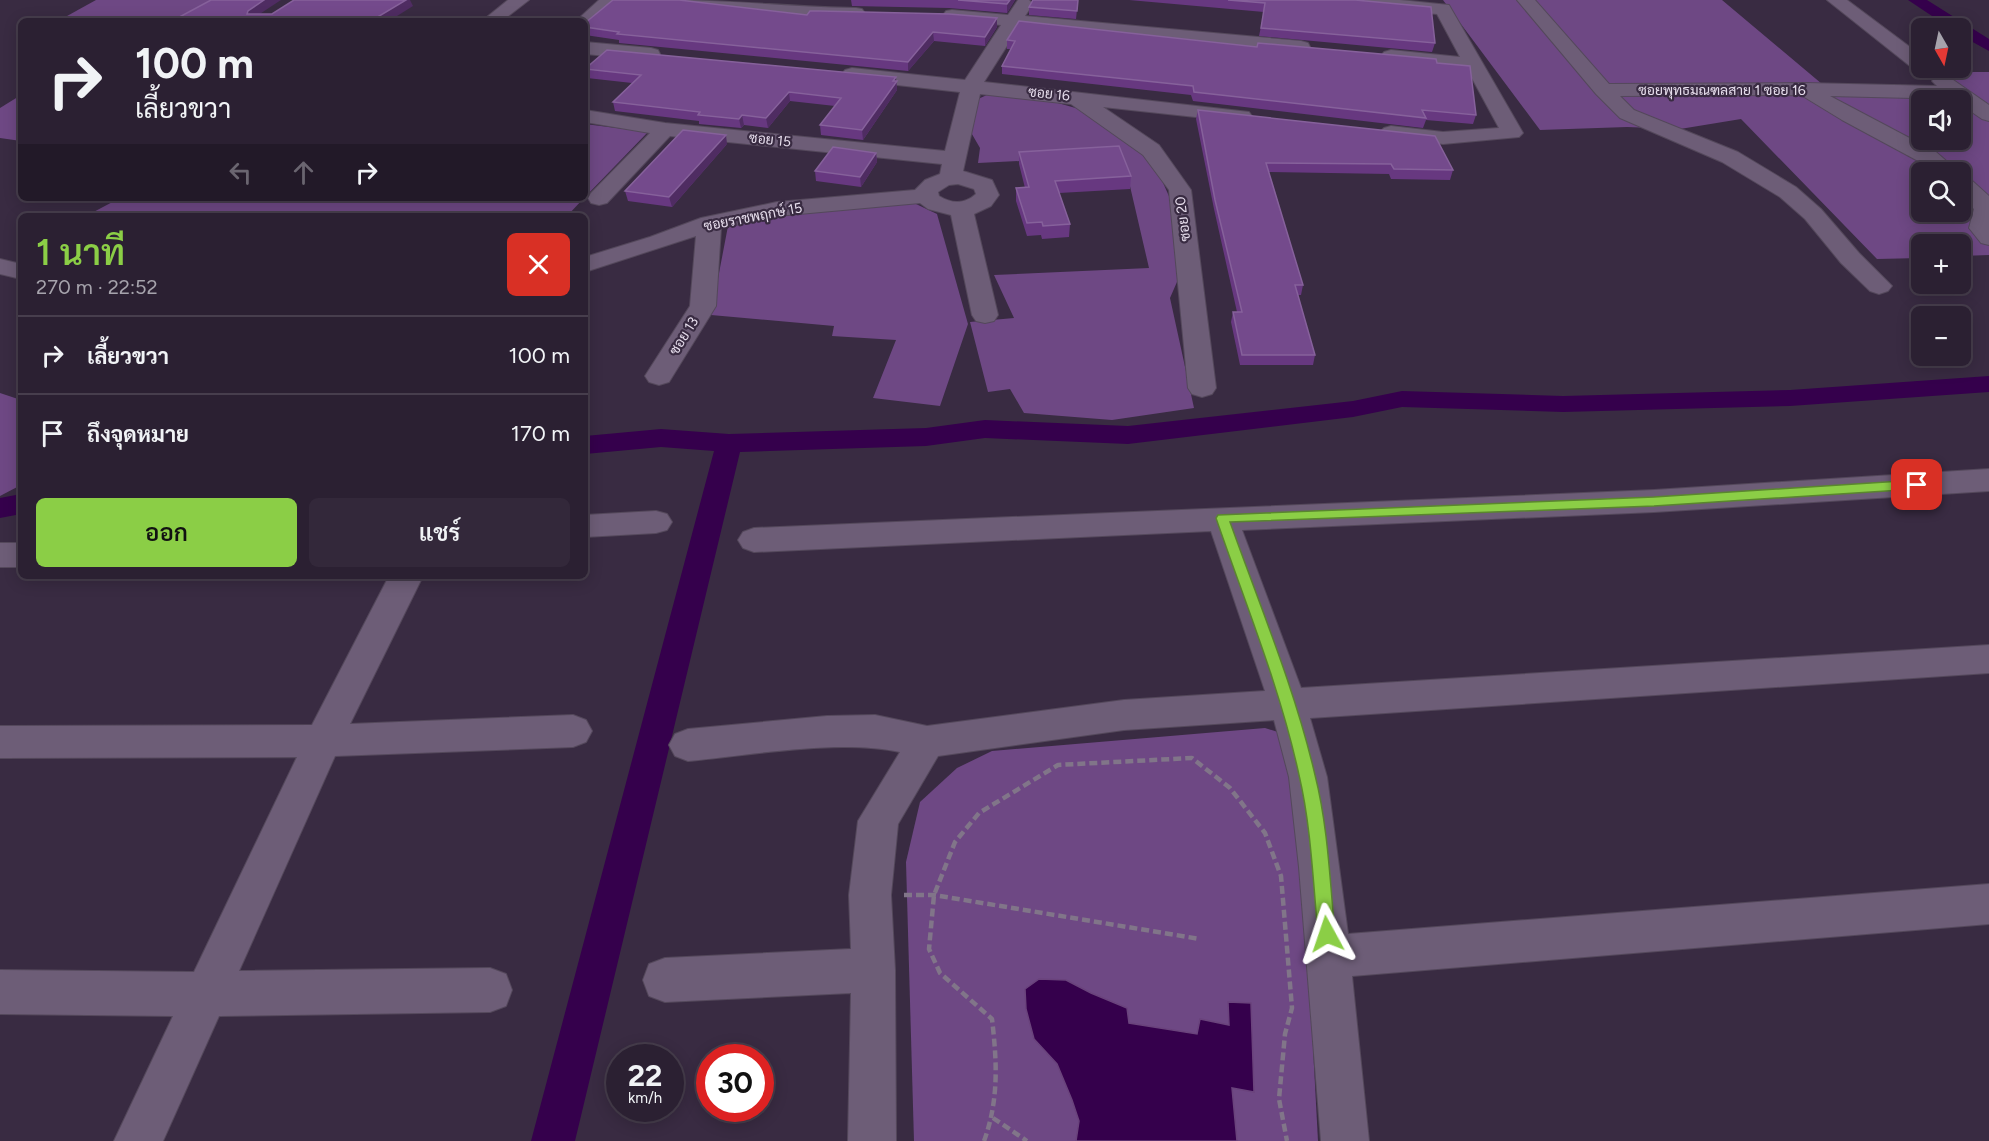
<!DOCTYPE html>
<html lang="th">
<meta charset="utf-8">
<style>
:root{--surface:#2b2032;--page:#33283a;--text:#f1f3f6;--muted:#a6a3ac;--line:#473e4d;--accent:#8bce46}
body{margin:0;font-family:Figtree,Sarabun,sans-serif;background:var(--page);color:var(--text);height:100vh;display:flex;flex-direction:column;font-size:22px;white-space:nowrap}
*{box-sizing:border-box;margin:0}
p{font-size:20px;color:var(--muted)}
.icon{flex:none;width:33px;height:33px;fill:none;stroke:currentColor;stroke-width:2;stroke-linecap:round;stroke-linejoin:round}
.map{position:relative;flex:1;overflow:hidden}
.details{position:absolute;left:18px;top:213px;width:570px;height:366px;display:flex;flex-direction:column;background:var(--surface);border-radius:9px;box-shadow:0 3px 15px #0003,0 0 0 2px var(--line)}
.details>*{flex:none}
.hud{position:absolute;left:18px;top:18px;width:570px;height:183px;border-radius:9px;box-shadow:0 3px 15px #0003,0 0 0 2px var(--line);background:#2b2032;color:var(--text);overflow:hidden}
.needle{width:39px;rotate:171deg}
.buttons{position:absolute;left:1911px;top:18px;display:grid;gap:12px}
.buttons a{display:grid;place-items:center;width:60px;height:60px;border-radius:9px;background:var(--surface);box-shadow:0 3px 15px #0003,0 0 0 2px var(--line);font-size:30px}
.speed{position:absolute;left:606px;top:1044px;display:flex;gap:12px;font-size:30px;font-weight:700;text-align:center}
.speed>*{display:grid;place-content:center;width:78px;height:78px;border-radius:50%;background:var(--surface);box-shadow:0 3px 15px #0003,0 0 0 2px var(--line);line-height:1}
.speed small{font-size:15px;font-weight:400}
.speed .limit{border:9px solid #d22;background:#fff;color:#111}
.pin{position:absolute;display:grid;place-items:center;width:51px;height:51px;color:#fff;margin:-26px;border-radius:12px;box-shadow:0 3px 9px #0006}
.me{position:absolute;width:66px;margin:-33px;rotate:355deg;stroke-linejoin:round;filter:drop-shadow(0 0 4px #0008)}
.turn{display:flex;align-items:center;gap:21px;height:126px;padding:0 18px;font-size:27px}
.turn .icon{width:78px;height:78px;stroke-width:2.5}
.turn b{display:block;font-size:42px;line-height:51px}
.lanes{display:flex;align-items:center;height:57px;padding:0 18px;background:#0003;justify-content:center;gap:30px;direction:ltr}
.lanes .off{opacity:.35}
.round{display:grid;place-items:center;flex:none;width:63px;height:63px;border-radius:9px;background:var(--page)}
.overview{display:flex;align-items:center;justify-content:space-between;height:102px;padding:0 18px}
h1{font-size:36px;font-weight:600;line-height:45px;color:var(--accent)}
.primary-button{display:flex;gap:12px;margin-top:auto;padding:12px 18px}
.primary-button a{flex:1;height:69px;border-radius:9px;background:var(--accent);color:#111;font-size:24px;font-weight:600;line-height:69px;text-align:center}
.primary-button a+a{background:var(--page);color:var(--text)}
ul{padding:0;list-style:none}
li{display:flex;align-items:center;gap:18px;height:78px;padding:0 18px;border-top:2px solid var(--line)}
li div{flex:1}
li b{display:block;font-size:22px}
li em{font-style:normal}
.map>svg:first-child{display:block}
</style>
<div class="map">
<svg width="1989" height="1141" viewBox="0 0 1989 1141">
<rect width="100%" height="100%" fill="#392b42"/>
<g fill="#6e4884" fill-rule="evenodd">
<polygon points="96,0 218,0 180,21 58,21"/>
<path d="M1443,0h279l100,84h-213l360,11 -28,-23h48v183l-28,1 -1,-12h-38l-1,14 -44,1 -136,-140 -61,10 -53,-2 -87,3zM1922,100h38v40h-38zM1922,172h38v40h-38z"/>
<polygon points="989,94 1058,103 1086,111 1152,158 1172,203 1180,275 1170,298 1194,408 1112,420 1024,413 1010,389 988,392 970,322 1014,318 994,275 1149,268 1123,156 978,163 980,148 969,129 976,100"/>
<polygon points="21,95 21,141 0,138 0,108"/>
<polygon points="585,124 648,132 585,197"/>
<polygon points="120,198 584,198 567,216 86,216"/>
<path d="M891,203l25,1 21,10 31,110 -28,82 -67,-8 23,-58 -64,-4 2,-10 -123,-11 17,-89c53,-16 109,-19 163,-23z"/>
<polygon points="0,393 21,400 21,485 0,496"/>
<polygon points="1265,728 1278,732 1292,771 1302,841 1318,1141 914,1141 906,862 920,802 957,768 992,751"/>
</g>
<polygon fill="#35004c" stroke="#6a437c" stroke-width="1.5" points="1039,979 1066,980 1091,993 1127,1008 1129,1023 1197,1034 1200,1019 1229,1025 1228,1002 1251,1003 1254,1092 1232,1088 1237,1141 1076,1141 1079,1121 1072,1100 1057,1064 1034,1039 1026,1009 1025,989"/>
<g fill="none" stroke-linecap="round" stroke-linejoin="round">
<g fill="#35004c" fill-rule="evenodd">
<polygon points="1908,0 1927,0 1989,39 1989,51 1960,35 1960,28 1950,28"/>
<polygon points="1989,376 1989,392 1790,406 1563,412 1402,407 1353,417 1128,444 985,438 926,446 740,452 575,1141 531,1141 714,451 661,447 585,454 585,436 661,429 729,434 926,428 985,420 1128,426 1353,401 1402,391 1563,396 1790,390"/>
<polygon points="21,494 21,514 0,518 0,498"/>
</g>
<g stroke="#54485b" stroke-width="2">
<g id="minor">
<polygon points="508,0 529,0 502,21 482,21"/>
<polygon points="599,0 619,0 591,25 585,26 585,21 576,21"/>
<path d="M666,0c64,0 127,7 190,8l6,1 3,4 -3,4 -6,1 -56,-1 -125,-12 -6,-1z"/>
<path d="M1018,0h11l4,4 -8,12 276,25 7,2 2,4 -2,4 -7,2 -282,-26 -35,55 265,30 3,4 -3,4 -7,2 -139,-15 56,38 32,45 25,198 -4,6 -10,3 -10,-3 -4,-6 -19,-198 -26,-35 -72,-51 -91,-10 -17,77 29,9 7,15 -8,11 -17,8 24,101 -4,6 -9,2 -9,-2 -4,-6 -21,-100 -23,-6 -8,-6 -143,13 -56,12 -5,78 -47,76 -10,3 -10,-3 -4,-6 45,-70 6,-70 -111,36v-15l65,-20 51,-19 76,-16 138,-12 10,-10 15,-6 2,-10 -272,-28 -63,67 -8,2 -8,-2 -3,-5 3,-5 59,-60 -65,-11v-12l80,13 280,28 15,-59 -108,-12 -7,-2 -3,-4 3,-4 7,-2 113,12 36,-55 -49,-5 -6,-1 -3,-4 3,-4 6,-1 56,5zM958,184l16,5 2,5c-11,10 -24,10 -37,2l-1,-4 11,-7z"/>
<polygon points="1330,0 1400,0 1449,5 1523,133 1519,137 1443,144 1384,136 1380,132 1384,128 1391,126 1443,132 1499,128 1467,69 1391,62 1384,60 1381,56 1384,52 1391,50 1460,57 1437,14 1339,5 1333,4"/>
<polygon points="1517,0 1535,0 1609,84 1805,83 1937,86 1932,81 1935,77 1949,77 1989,105 1989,121 1982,119 1960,104 1960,100 1954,99 1830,96 1936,152 1959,172 1935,172 1920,162 1842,120 1801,95 1620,96 1634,110 1738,152 1796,187 1821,209 1859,253 1892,286 1888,291 1879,294 1870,291 1841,263 1805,219 1780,197 1722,162 1620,118 1596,94"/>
<polygon points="1827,0 1847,0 1922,56 1922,68 1931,68 1922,72 1915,70"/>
<polygon points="585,42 651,48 658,50 660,54 658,58 651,60 585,54"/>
<polygon points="1960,175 1968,177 1989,196 1989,245 1981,243 1969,228 1974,209 1960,195"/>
<polygon points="0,259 21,264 21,279 0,274"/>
<path d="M1989,469v22l-335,21 -412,18 59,158 688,-43v28l-679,45 17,59 21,157 641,-50v40l-637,52 17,165h-48l-22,-274 -10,-90 -15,-57 -150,10 -186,26 -40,68 -7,71 4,75 1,171h-48l3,-148 -186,9 -16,-6 -6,-16 6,-16 16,-6 186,-9 -2,-54 9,-74 42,-69c-62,-13 -148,3 -212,9l-13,-5 -6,-11 6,-11 13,-5 139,-13 48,-1 52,11 197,-26 141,-9 -54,-160 -457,21 -11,-4 -5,-8 5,-8 11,-4 900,-38z"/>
<polygon points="656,511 667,514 672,522 667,530 656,533 585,537 585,515"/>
<rect x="0" y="543" width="21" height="24"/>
<polygon points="389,576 423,576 350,724 573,715 586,720 592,731 586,742 573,747 335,756 239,971 490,968 506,974 512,990 506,1006 490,1012 219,1016 163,1141 114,1141 173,1016 0,1014 0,970 194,972 297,757 0,758 0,726 312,725"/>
</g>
</g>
<g stroke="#817589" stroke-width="4.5" stroke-dasharray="8 4" stroke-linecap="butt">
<polyline points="904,895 934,895 1200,939"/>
<polyline points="993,1118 1027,1141"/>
<path d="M984,1141c15,-41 13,-79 8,-122l-52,-46 -11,-24 5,-54 21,-53 24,-29 79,-48 134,-7 38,30 35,45 16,43 11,132 -7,26 -6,65 8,42"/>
</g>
<use href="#minor" fill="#6d5d77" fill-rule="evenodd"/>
</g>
<g fill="#673880">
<polygon points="851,0 1015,0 1007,13 949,8 852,6"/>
<polygon points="1032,0 1078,0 1076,19 1029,15 1029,7 1032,1"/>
<polygon points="1129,0 1355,0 1435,43 1432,52 1259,36 1264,12"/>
<polygon points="807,15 997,27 985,46 934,41 908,71 619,43 619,40 585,35 585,23"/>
<polygon points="1007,40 1257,47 1437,63 1476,115 1473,124 1426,120 1423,128 1193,101 1191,95 1002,74 1002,66 1011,49 1007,49"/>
<polygon points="585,69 896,81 897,90 863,140 821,135 820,125 835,106 790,101 768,128 744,125 741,128 699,124 699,121 615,111 613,102 632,83 587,78"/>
<polygon points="1198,110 1453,170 1450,180 1391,179 1389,174 1269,172 1303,285 1301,295 1298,295 1315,355 1313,365 1240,365 1231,322 1233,312 1237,312 1214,209 1196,119"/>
<polygon points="727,144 672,207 628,201 625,191"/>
<polygon points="1019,152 1131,176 1130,189 1059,193 1070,224 1069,237 1042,239 1041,235 1027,236 1016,201 1016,188 1025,188 1019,164"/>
<polygon points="876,153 877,162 861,187 816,181 815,171"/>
</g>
<g fill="#4f2c62">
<polygon points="264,0 281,0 252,19 247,14 248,11"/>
<polygon points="406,0 410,0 413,6 389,21 371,21"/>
<polygon points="1010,0 1015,0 1007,13 1007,4"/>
<polygon points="997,18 997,27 985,46 985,37"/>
<polygon points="933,32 934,41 908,71 908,62"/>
<polygon points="896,77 897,90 863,140 862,130"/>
<polygon points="789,92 790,101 768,128 766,118"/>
<polygon points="742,115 744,125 741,128 739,119"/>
<polygon points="726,135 727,144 672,207 669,197"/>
<polygon points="876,153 877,162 861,187 860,177"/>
</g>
<g fill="#744a8c" stroke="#86619b" stroke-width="1.5">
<polygon points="211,0 264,0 248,11 247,14 272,14 294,0 406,0 371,21 172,21"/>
<polygon points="613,0 679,0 807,15 810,11 819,11 949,14 997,18 985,37 933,32 908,62 617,34 619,32 585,27 585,23"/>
<polygon points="958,0 1010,0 1007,4"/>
<polygon points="1033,0 1078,0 1077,11 1029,7"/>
<polygon points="1228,0 1355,0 1431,7 1435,43 1261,28 1265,3"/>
<polygon points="1019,21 1257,47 1258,43 1436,59 1437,63 1470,66 1476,115 1422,110 1426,118 1194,92 1193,86 1002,66 1015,41 1007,40"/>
<polygon points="607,50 896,77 893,81 897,81 862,130 820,125 841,98 789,92 766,118 742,115 739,119 698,115 700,112 613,102 641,75 585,69"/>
<polygon points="1198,110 1435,136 1453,170 1394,169 1391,164 1266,163 1303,285 1295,285 1315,355 1242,355 1233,312 1242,312 1215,200"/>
<polygon points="683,130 726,135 669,197 625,191"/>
<polygon points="1119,146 1131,176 1055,181 1070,224 1043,226 1042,222 1027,223 1016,188 1029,187 1019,152"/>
<polygon points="833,147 876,153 860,177 815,171"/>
</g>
<path fill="#8bce46" stroke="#5a862e" stroke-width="1.5" d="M1917,480l7,5 -7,4 -263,17 -424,16c30,84 65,167 85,253 13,51 15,107 20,159l-2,6 -6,3 -7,-3 -2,-6c-5,-52 -7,-108 -19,-159 -19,-88 -54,-172 -83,-257l2,-3 436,-18z"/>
<g text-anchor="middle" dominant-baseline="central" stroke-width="4.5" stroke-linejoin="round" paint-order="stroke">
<g font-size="14" fill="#e7deed" stroke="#392b42">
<text x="1722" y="90">ซอยพุทธมณฑลสาย 1 ซอย 16</text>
<text transform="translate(1049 94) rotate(6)">ซอย 16</text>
<text transform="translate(770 140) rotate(6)">ซอย 15</text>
<text transform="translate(753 217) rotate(-11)">ซอยราชพฤกษ์ 15</text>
<text transform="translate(1183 219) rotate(-97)">ซอย 20</text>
<text transform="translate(684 336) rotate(-58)">ซอย 13</text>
</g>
</g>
</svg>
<div class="buttons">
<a><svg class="needle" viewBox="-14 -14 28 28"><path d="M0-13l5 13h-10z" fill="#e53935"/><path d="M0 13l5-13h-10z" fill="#a6a3ac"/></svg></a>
<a><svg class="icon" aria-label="sound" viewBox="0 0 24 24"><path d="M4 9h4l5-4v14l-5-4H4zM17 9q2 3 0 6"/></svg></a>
<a><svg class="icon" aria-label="search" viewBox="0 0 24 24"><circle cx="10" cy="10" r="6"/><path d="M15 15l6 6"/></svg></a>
<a>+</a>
<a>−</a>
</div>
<div class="speed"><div>22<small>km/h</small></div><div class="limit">30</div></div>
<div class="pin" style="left:1917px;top:485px;background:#d93025"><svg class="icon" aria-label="arrive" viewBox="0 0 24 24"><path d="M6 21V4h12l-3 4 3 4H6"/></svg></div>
<svg class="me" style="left:1327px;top:934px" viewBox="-20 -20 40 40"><path d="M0-17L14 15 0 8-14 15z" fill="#8bce46" stroke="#fff" stroke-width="4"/></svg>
<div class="hud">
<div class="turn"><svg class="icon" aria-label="right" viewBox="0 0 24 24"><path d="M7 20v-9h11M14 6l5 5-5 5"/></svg><div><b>100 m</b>เลี้ยวขวา</div></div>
<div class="lanes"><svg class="icon off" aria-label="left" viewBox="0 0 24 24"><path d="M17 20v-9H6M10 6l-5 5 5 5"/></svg><svg class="icon off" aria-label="ahead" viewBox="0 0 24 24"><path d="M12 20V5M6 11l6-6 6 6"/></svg><svg class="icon" aria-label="right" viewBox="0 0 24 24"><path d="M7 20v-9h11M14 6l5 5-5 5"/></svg></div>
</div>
<section class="details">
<div class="overview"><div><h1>1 นาที</h1><p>270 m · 22:52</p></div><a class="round" style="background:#d93025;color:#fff"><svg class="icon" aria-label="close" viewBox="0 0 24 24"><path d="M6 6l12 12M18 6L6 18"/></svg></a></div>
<ul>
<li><svg class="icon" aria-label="right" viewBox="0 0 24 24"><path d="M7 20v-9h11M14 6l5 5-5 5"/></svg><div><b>เลี้ยวขวา</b></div><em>100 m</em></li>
<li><svg class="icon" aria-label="arrive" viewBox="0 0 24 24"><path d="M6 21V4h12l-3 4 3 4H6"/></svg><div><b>ถึงจุดหมาย</b></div><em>170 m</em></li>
</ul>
<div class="primary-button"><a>ออก</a><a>แชร์</a></div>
</section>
</div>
